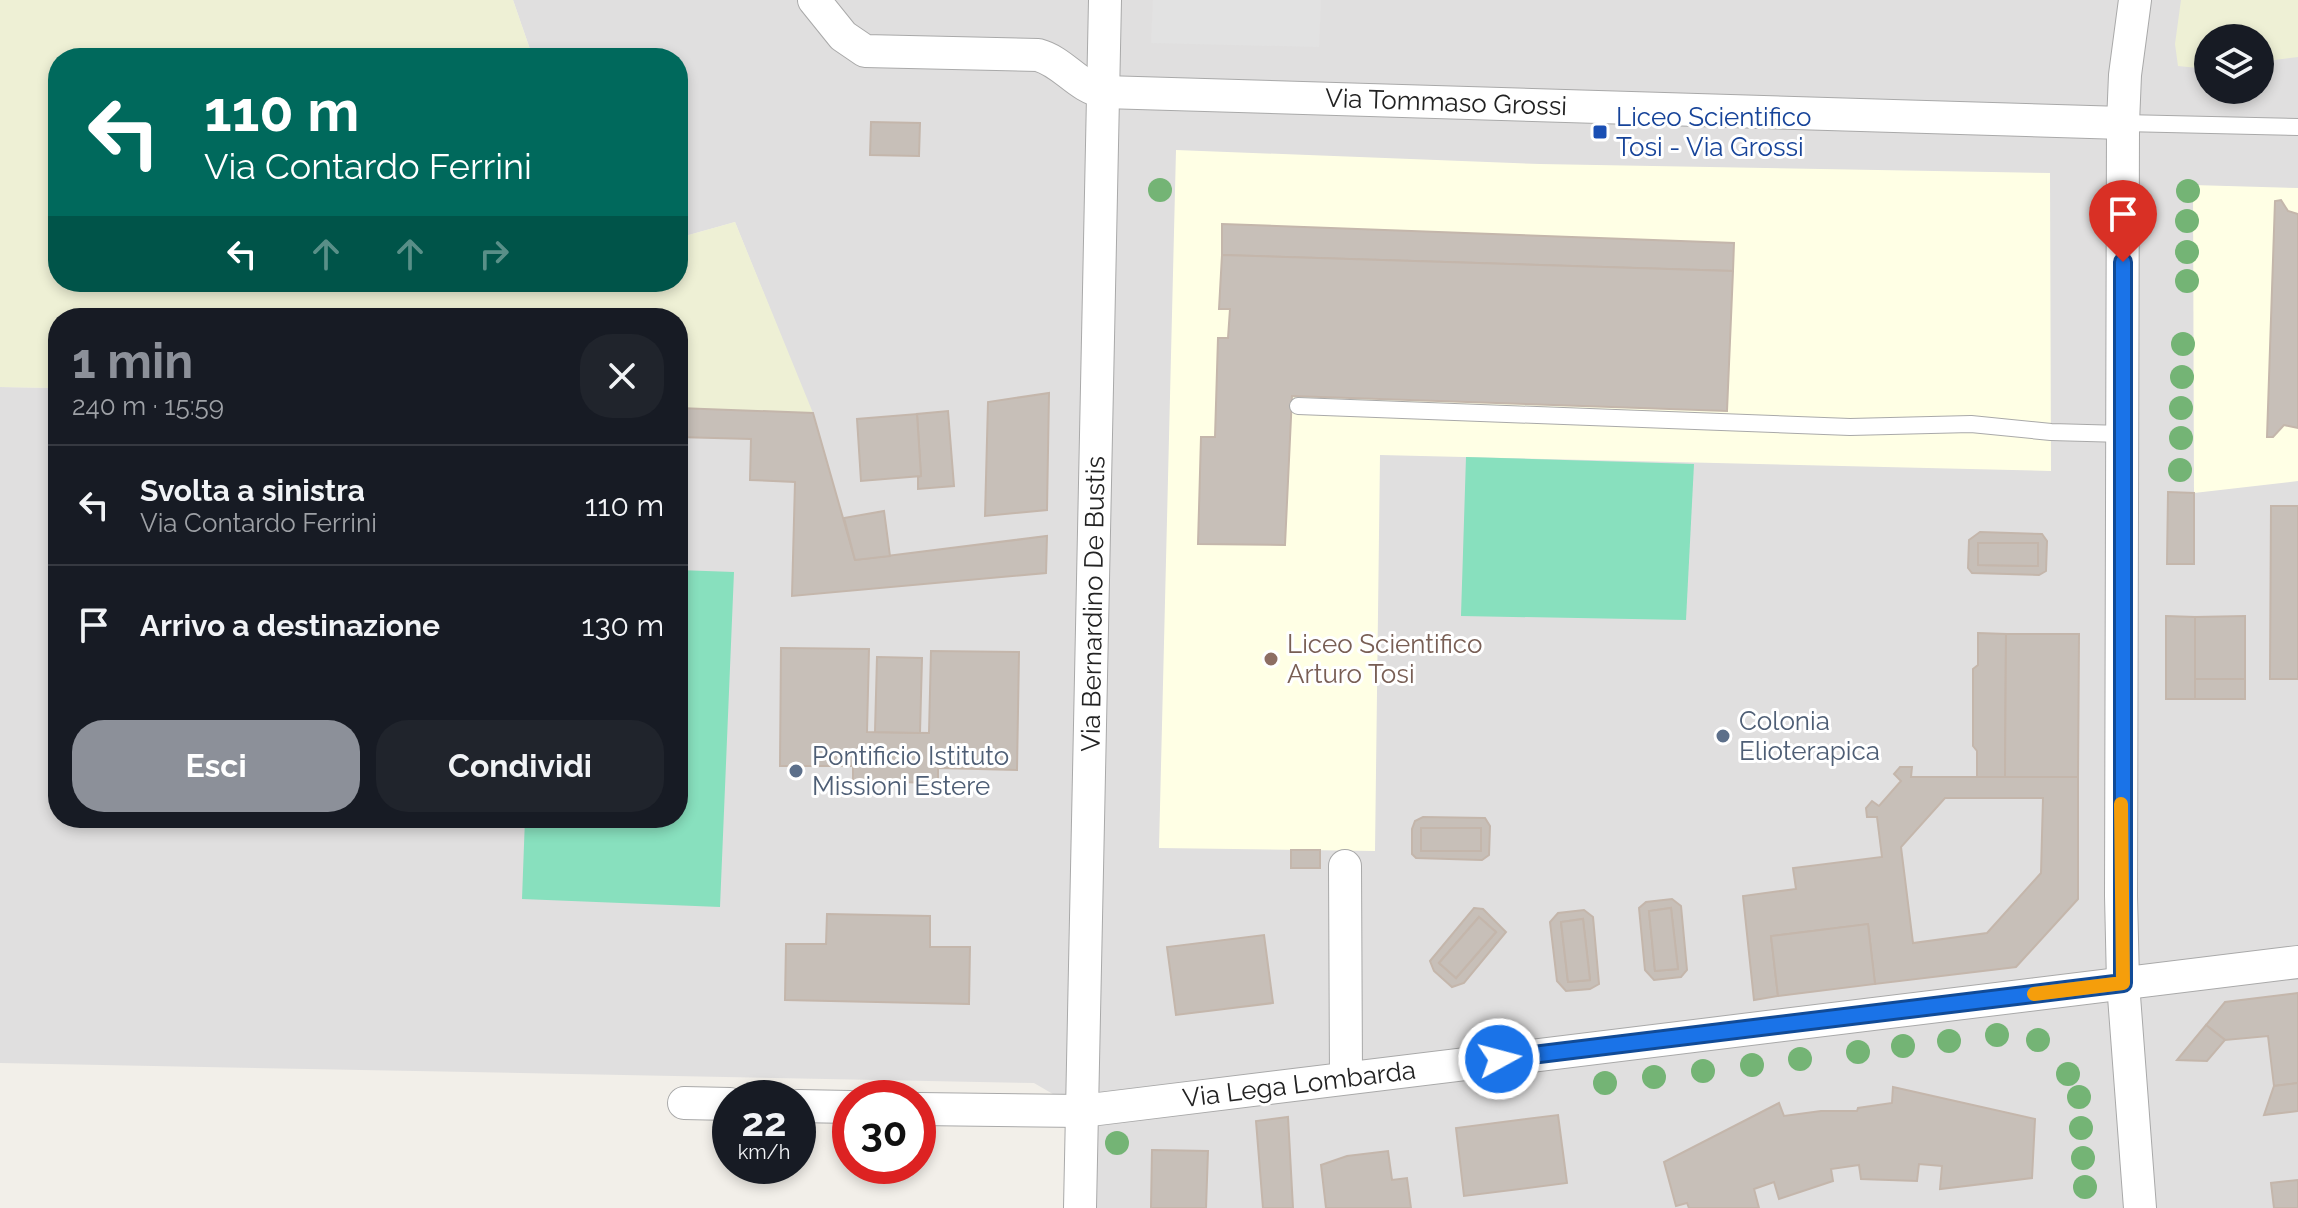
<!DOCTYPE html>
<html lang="it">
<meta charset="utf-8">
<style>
:root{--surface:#171b24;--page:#20242c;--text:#f1f3f6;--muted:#9ea1a6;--line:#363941;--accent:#8c9099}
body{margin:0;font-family:Raleway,sans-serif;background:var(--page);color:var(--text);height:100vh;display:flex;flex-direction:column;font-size:30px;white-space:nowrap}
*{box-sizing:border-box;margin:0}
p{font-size:26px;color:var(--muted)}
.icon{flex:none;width:44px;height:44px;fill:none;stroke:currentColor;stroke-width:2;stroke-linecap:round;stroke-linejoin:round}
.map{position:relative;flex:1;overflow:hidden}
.panel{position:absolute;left:48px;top:308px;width:640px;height:520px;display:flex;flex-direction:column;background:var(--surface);border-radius:32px;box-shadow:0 4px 12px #0003}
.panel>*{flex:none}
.guide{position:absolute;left:48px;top:48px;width:640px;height:244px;border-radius:32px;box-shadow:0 4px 12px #0003;background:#00695c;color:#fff;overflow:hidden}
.fabs{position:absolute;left:2194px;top:24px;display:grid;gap:16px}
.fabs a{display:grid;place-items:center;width:80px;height:80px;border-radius:50%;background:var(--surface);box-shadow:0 4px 12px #0003;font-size:40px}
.speed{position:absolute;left:712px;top:1080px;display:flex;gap:16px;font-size:40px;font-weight:700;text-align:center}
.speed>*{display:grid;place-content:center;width:104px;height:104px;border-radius:50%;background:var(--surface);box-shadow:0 4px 12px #0003;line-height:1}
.speed small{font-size:20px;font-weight:400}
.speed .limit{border:12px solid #d22;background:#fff;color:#111}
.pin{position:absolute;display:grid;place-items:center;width:68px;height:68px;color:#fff;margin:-82px -34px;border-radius:50% 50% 50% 0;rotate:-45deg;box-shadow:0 0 8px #0007}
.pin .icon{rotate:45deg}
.me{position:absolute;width:88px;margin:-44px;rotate:83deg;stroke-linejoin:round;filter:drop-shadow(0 0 6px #0008)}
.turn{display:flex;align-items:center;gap:28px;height:168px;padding:0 24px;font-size:36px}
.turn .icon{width:104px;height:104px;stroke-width:2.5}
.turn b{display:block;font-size:56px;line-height:68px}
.lanes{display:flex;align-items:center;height:76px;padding:0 24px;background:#0003;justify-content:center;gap:40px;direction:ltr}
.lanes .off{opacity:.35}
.round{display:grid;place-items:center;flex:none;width:84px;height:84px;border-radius:32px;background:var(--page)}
.summary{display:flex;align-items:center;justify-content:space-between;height:136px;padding:0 24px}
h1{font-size:48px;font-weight:700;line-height:60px;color:var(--accent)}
.primary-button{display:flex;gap:16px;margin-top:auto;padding:16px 24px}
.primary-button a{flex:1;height:92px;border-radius:32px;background:var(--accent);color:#fff;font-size:32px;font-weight:700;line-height:92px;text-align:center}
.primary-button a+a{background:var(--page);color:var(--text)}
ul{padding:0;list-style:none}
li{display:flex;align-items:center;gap:24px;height:120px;padding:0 24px;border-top:2px solid var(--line)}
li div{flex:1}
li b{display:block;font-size:30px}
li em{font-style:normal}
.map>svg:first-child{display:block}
</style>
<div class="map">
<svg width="2298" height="1208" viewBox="0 0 2298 1208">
<rect width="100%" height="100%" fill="#f2efe9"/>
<path fill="#e0dfdf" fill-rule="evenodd" d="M513,0h1785v1208h-1218l2,-97 -48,-28 -1034,-20v-676l58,1v430h620v-410l134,5 -77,-191 -57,16v-180h-145zM2208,38h52v52h-52z"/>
<g fill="#ffffe5">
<polygon points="1176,150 1540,164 2050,173 2051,471 1380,455 1375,851 1159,848"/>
<polygon points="2193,185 2298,188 2298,481 2194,493"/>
</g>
<g fill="#eef0d5">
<polygon points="0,0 513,0 533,58 58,58 58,282 678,282 678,238 735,222 813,413 678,408 678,318 58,318 58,388 0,387"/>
<polygon points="2181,0 2298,0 2298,57 2260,62 2260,38 2208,38 2208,69 2178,66 2175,44"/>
</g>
<g fill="#88e0be">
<polygon points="1466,457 1694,464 1686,620 1461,616"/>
<polygon points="678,570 734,572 720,907 522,899 525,818 678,818"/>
</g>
<polygon fill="#e2e2e2" points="1153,0 1321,0 1319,47 1151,43"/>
<g fill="#c7bfb8" stroke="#c4b6ab" stroke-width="2" fill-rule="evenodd">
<polygon points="871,122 920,123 919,156 870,155"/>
<polygon points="2281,200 2288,211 2298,214 2298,428 2284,425 2273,437 2267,437 2275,201"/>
<polygon points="1222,224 1734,243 1733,271 1222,255"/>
<polygon points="1222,255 1733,271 1727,411 1292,396 1285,545 1198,544 1201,437 1215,437 1218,338 1228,338 1230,309 1219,309"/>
<polygon points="1049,393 1047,510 985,516 988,402"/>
<polygon points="678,408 813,413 855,560 1047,536 1046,573 792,596 795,482 750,480 751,439 678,437"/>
<polygon points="948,411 954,486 918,489 918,477 921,476 917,414"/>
<polygon points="917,414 921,476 861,481 857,419"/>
<polygon points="678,448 686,449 685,498 678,498"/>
<polygon points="2168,492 2194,493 2194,564 2167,564"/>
<polygon points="2271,506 2298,506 2298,679 2270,679"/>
<polygon points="884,511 890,556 855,560 844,518"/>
<path d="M1980,532l62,2 5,7 -1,30 -7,4 -67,-2 -4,-5 1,-28zM1978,543h60v23l-60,-1z"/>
<polygon points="1978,543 2038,543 2038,566 1978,565"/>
<polygon points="2166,616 2195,617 2195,699 2166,699"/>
<polygon points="2245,616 2245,679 2195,679 2195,617"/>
<polygon points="1978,633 2006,634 2005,777 1977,777 1977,751 1973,746 1973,669 1978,665"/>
<polygon points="2006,634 2079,634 2078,777 2005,777"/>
<polygon points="781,648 869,649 867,732 929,733 931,651 1019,652 1017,770 938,768 938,783 853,781 853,766 780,766"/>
<polygon points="877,657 922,658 920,733 875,732"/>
<rect x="2195" y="679" width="50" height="20"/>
<path d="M1900,767h12l-1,10h167v122l-62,68 -141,17 -7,-60 -97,12 7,60 -24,4 -11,-104 53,-7 -3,-21 89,-11 -5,-40h-10l-1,-9 6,-7 7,5 22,-25 -7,-7zM1945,798h98l-2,75 -54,60 -74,10 -12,-96z"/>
<path d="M1423,817l62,1 5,8 -1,29 -7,5 -66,-2 -4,-4v-25l3,-8zM1421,828h60v23h-60z"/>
<rect x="1421" y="828" width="60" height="23"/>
<rect x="1291" y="850" width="29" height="18"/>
<path d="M1672,899l9,7 6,64 -6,7 -27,3 -9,-10 -6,-62 7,-6zM1671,908l7,61 -23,2 -6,-60z"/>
<path d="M1474,908l9,1 23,23 -42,51 -12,4 -18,-16 -4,-10zM1479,917l17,15 -40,46 -17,-15z"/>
<polygon points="1671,908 1678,969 1655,971 1649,911"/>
<path d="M1584,910l9,7 6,67 -9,5 -24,2 -9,-10 -7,-59 8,-9zM1583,919l7,61 -22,2 -7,-60z"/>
<polygon points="827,914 930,916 930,947 970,947 969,1004 785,1000 786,944 826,944"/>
<polygon points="1479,917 1496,932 1456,978 1439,963"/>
<polygon points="1583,919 1590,980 1568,982 1561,922"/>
<polygon points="1868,924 1875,984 1778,996 1771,936"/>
<polygon points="1264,935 1273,1003 1176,1015 1167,947"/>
<polygon points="2298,993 2298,1083 2274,1086 2268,1036 2225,1040 2206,1025 2225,1002"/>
<polygon points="2206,1025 2225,1040 2207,1061 2177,1060"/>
<polygon points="2298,1083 2298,1111 2264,1115 2274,1086"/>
<polygon points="1893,1087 2035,1119 2032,1178 1940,1189 1942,1166 1919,1164 1917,1181 1861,1179 1859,1165 1831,1169 1833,1181 1779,1199 1774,1182 1754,1189 1759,1208 1689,1208 1687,1203 1676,1206 1664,1162 1779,1103 1784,1116 1821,1111 1857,1111 1858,1108 1892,1103"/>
<polygon points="1558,1115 1567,1183 1464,1196 1456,1128"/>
<polygon points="1288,1117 1293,1208 1263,1208 1256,1121"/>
<polygon points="1152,1150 1208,1151 1206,1208 1151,1208"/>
<polygon points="1388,1151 1392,1180 1407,1178 1411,1208 1326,1208 1321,1165 1347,1156"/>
<polygon points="2298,1180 2298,1208 2274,1208 2271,1183"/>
</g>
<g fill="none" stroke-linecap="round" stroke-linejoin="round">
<g stroke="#a9a9a9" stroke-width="18">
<g id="lane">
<polyline points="2123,123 2298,127"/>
<polyline points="1298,406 1850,427 1971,424 2051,432 2123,434"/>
</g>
</g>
<g stroke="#a9a9a9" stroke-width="34">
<g id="street">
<path d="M814,0l29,36 22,15 173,4c26,7 39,32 66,37l1019,31"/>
<polyline points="2135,0 2125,75 2123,123 2121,896 2123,983 2140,1208"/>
<polyline points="1345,866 1346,1077"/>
<polyline points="684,1103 730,1104"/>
<polyline points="798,1106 850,1107"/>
<polyline points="918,1109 1082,1111 2298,962"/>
<polyline points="1080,1208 1105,0"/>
</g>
</g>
<use href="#lane" stroke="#fff" stroke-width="16"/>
<use href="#street" stroke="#fff" stroke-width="32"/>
</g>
<g fill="#74b475">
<circle cx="1160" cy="190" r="12"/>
<circle cx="2188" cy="191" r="12"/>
<circle cx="2187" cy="221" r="12"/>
<circle cx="2187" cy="252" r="12"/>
<circle cx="2187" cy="281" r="12"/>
<circle cx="2183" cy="344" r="12"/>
<circle cx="2182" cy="377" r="12"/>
<circle cx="2181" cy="408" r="12"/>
<circle cx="2181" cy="438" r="12"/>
<circle cx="2180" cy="470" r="12"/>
<circle cx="1997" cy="1035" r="12"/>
<circle cx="2038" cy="1040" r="12"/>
<circle cx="1949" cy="1041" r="12"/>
<circle cx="1903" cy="1046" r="12"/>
<circle cx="1858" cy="1052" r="12"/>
<circle cx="1800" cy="1059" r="12"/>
<circle cx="1752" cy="1065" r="12"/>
<circle cx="1703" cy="1071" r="12"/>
<circle cx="2068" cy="1074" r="12"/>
<circle cx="1654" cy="1077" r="12"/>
<circle cx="1605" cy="1083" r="12"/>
<circle cx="2079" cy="1097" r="12"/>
<circle cx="2081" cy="1128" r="12"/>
<circle cx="1117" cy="1143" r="12"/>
<circle cx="2083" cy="1158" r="12"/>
<circle cx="2085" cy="1187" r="12"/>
</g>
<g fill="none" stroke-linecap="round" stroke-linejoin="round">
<g stroke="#114b97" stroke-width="20">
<polyline id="route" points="1499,1059 2123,983 2123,262"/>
</g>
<use href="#route" stroke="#1a73e8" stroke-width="14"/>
<polyline stroke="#f59e0b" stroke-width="14" points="2034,994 2123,983 2121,804"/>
</g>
<rect fill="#1a4fb4" stroke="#fff" stroke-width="3" x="1592" y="124" width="16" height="16" rx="4"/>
<circle fill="#8d6e63" stroke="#fff" stroke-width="3" cx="1271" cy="659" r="8"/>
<g fill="#5c6f8a" stroke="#fff" stroke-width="3">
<circle cx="1723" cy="736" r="8"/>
<circle cx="796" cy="771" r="8"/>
</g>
<g text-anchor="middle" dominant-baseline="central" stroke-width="6" stroke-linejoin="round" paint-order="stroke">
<g font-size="26" fill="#222" stroke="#fff">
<text transform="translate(1446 102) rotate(2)">Via Tommaso Grossi</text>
<text transform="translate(1093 604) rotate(-89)">Via Bernardino De Bustis</text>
<text transform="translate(1299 1084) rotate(-7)">Via Lega Lombarda</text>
</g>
<g font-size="26" fill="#164399" stroke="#fff" text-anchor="start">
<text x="1616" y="117">Liceo Scientifico<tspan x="1616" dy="30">Tosi - Via Grossi</tspan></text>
</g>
<g font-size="26" fill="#785e54" stroke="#fff" text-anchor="start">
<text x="1287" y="644">Liceo Scientifico<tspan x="1287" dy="30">Arturo Tosi</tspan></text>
</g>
<g font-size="26" fill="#4e5e75" stroke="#fff" text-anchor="start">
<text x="1739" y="721">Colonia<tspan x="1739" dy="30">Elioterapica</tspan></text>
<text x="812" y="756">Pontificio Istituto<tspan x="812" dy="30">Missioni Estere</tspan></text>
</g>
</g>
</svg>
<div class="fabs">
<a><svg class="icon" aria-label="layers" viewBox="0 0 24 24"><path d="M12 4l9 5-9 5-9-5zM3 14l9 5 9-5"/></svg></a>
</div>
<div class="speed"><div>22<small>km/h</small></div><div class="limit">30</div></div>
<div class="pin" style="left:2123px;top:262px;background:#d93025"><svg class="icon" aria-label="arrive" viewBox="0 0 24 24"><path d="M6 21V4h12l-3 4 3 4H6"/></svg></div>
<svg class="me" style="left:1499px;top:1059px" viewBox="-20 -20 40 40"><circle r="17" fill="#1a73e8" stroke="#fff" stroke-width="3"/><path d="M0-11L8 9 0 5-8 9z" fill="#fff"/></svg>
<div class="guide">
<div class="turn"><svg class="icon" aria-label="left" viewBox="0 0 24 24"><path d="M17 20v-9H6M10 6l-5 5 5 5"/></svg><div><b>110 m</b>Via Contardo Ferrini</div></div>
<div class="lanes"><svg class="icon" aria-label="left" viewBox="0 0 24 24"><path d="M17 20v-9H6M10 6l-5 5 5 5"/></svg><svg class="icon off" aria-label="ahead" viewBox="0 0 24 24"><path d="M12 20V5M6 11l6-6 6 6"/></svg><svg class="icon off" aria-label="ahead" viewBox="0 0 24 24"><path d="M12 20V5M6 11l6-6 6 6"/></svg><svg class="icon off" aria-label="right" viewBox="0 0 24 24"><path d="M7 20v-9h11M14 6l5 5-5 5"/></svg></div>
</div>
<section class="panel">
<div class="summary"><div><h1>1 min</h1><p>240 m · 15:59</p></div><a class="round"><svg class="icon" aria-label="close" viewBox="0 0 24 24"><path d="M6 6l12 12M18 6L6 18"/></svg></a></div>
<ul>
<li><svg class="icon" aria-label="left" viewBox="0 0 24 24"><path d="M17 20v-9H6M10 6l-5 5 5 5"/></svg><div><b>Svolta a sinistra</b><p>Via Contardo Ferrini</p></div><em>110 m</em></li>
<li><svg class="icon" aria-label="arrive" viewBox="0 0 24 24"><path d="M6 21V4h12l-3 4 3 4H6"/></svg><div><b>Arrivo a destinazione</b></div><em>130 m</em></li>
</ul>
<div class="primary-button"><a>Esci</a><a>Condividi</a></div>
</section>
</div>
